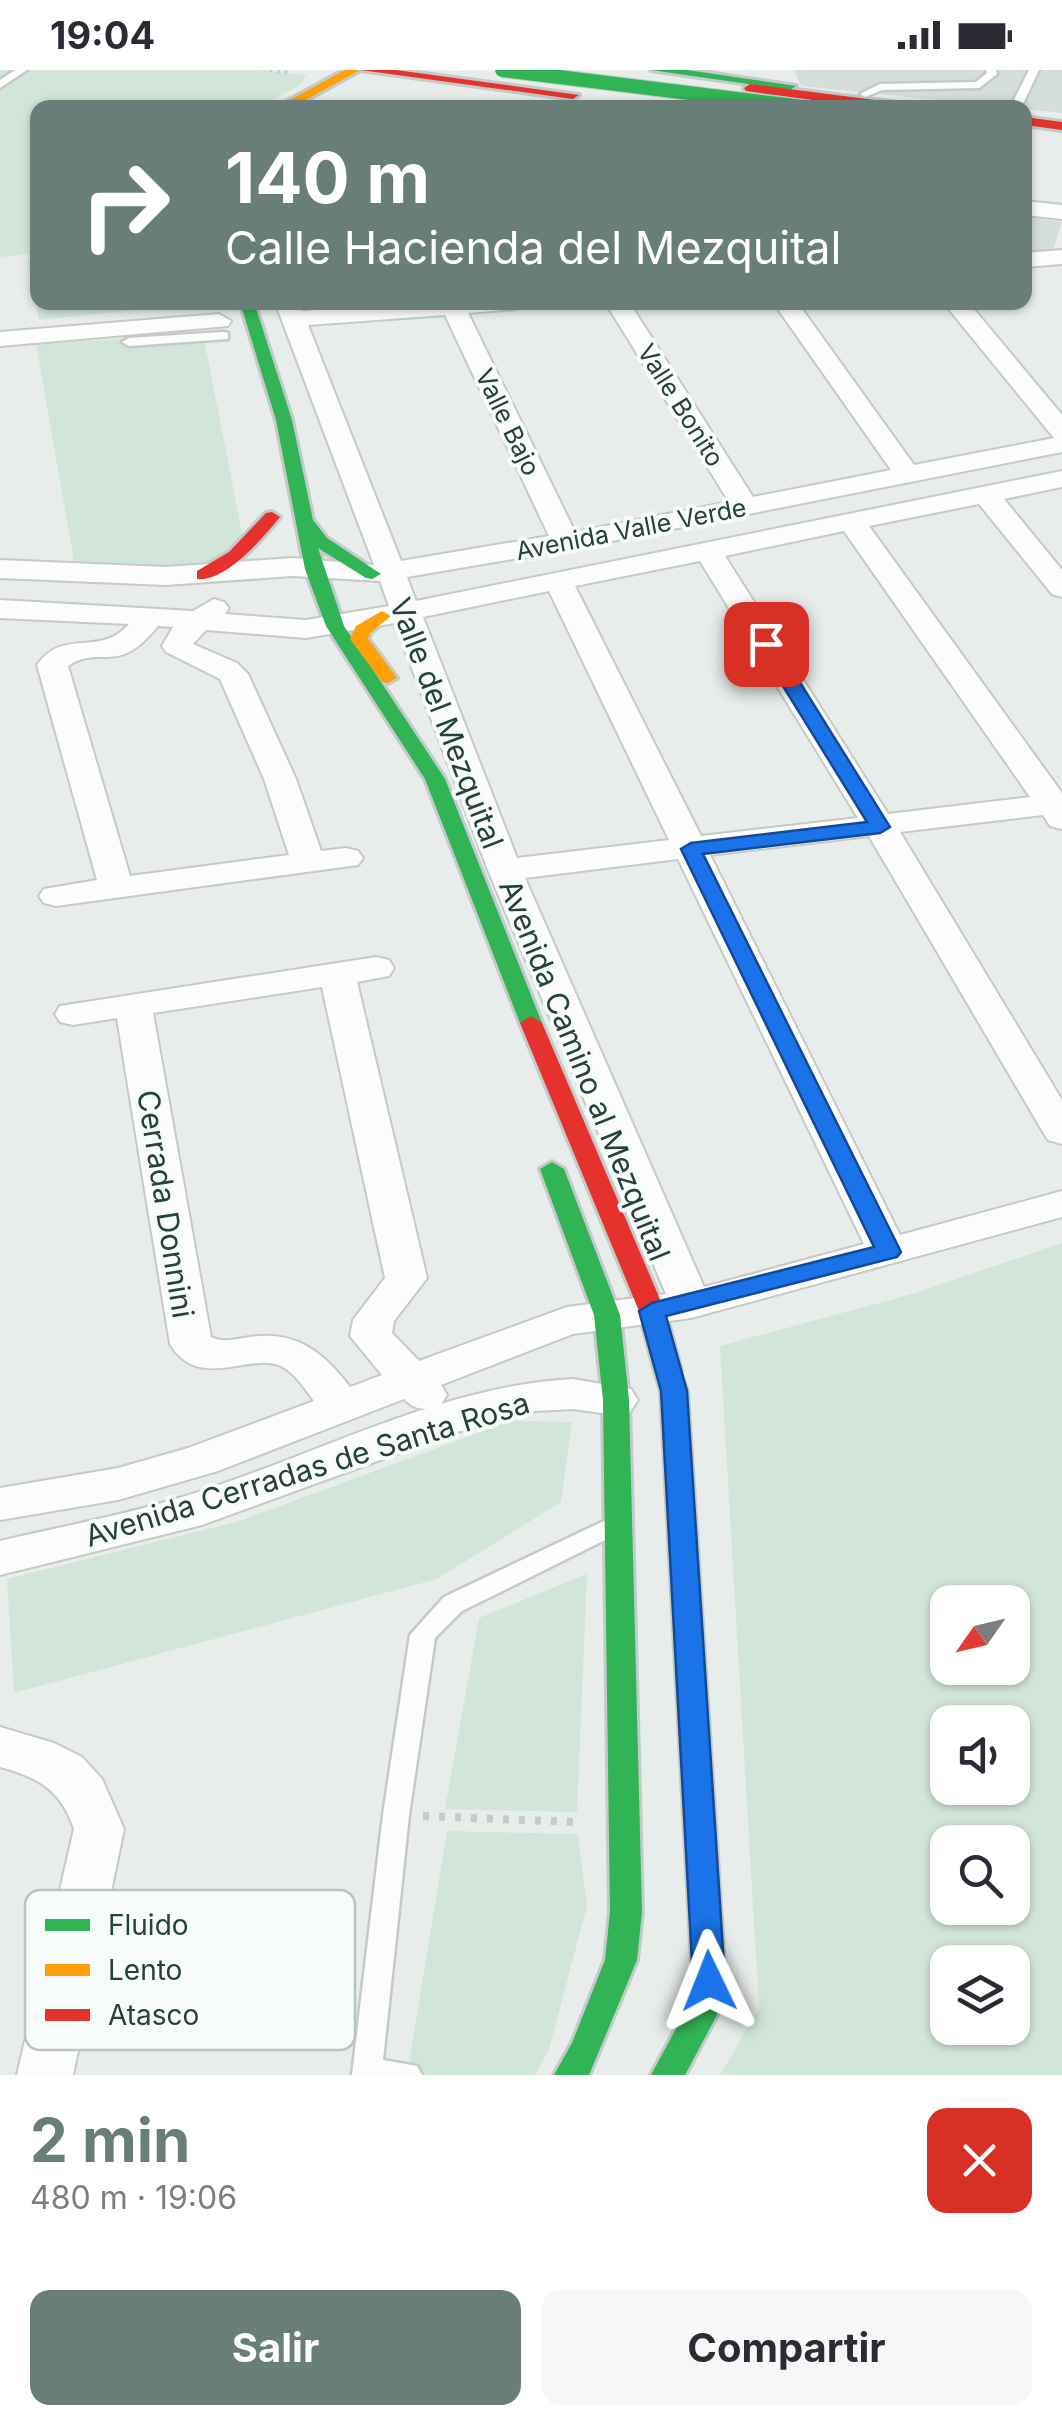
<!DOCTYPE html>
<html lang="es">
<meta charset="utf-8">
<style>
:root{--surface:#fff;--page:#f7f7f7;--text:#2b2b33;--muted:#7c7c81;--accent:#697e78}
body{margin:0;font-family:Inter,sans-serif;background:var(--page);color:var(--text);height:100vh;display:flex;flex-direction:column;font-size:38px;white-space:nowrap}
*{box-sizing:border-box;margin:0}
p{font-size:32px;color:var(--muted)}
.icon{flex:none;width:55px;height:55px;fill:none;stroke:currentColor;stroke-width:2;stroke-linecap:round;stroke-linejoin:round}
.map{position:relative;height:2005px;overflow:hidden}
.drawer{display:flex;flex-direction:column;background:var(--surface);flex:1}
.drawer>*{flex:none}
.guide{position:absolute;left:30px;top:30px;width:1002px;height:210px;border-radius:20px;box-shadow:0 2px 8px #0004;background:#697e78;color:#fff;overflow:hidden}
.needle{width:65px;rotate:236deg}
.buttons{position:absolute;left:930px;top:1515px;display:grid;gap:20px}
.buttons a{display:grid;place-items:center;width:100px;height:100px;border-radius:20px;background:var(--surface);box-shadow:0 2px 8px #0004;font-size:50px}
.pin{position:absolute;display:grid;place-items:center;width:85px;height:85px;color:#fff;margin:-42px;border-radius:20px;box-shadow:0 5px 15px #0006}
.me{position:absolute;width:110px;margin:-55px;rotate:358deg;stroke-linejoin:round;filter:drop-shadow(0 0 8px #0008)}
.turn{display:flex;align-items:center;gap:35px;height:210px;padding:0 30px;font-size:45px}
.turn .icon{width:130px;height:130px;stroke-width:2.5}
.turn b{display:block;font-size:70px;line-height:85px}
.round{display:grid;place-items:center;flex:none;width:105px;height:105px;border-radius:20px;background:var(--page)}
.summary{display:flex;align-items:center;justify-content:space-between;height:170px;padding:0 30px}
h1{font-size:60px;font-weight:700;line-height:75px;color:var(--accent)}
.primary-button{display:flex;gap:20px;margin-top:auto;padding:20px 30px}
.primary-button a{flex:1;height:115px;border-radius:20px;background:var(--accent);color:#fff;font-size:40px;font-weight:700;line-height:115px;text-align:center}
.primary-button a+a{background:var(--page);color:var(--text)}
.status{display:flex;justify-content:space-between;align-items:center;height:70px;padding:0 50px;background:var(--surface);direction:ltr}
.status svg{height:28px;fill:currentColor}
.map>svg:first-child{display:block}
</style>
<div class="status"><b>19:04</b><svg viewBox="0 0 49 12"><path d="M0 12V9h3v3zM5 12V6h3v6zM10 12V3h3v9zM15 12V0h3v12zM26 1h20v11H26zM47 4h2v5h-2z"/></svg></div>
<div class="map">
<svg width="1062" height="2005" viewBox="0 0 1062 2005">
<rect width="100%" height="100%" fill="#e8edeb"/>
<g fill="#d6dedb">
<polygon points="794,0 1062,0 1062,43 801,16"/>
<polygon points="1025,147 1062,152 1053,180 1025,183"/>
</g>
<g fill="#d1e6d8" fill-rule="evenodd">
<polygon points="0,0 258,0 306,5 299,16 258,37 38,38 37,183 0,187"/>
<polygon points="37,190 38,232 193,234 39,250 28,191"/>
<polygon points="203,264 243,468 220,492 159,498 74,491 36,274"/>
<path d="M1062,1173v832h-342l39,-67 -39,-662 192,-52zM1012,1532v66h-64v-66zM948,1652h64v66h-64zM1012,1772v66h-64v-66zM1012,1892v66h-64v-66z"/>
<polygon points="511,1351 572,1352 561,1432 437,1509 14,1623 7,1509 236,1452"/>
<polygon points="587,1504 577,1742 445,1739 479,1548"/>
<polygon points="447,1761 578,1764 587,1836 549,1979 535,2005 407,2005"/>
</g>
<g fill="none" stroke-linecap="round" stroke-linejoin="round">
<g stroke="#c5cac8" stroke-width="5">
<g id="lane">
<polygon points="15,0 27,0 0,18 0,10"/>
<polygon points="986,0 996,0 997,4 979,18 882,20 865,27 860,24 880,14 976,12 987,3"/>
<polygon points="1029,0 1039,0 1021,38 1010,38"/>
<polygon points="223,262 228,263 228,269 129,276 122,272 129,268"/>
<polygon points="606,1450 615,1453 618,1459 615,1465 462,1541 435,1568 409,1745 383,1990 417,1996 422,2005 352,2005 383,1745 410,1565 444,1527"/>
</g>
</g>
<g stroke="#c5cac8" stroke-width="4">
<g id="street">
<polygon points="1025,131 1062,135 1062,149 1025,145"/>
<polygon points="1062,180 1062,194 1025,197 1025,183"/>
<path d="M275,232h24l4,9 112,-9h113l-12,7 -48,4 107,219 154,-30 -124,-200h24l124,195 138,-27 -118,-168h24l117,163 140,-27 -111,-136h25l94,113v37l-496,98 -159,27 9,24 646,-130v16l-58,12 58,71v27l-10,-3 -73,-90 -110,22 193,267v36l-12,-3 -7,-11 -143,17 162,268v44l-14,-4 -5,-8 -174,-296 -159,19 190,380 162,-44v26l-371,101 -118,16 -132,51 6,10 -7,11c-14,4 -25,5 -36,-7l-186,72 -100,29 -118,20v-32l118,-20 70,-20 126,-47c-9,-12 -19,-28 -33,-35 -32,-14 -82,26 -111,-22l-53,-326 -44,7 -13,-3 -5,-8 5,-8 316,-49 13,3 5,8 -5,8 -32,6 70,296 -33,43 -2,12 27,28 148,-54 99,-13 -178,-424 -93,-247 -89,15 -100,-8 -13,14 44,19 11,11 48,105 25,72 25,-3 12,3 5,7 -5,7 -302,41 -12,-3 -5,-7 5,-7 53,-9 -60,-215c27,-38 62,-7 92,-41l-129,-6v-18l193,11 21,-12 10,3 5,6 -4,6 81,6 83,-14 -9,-25 -87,-5 -127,9 -166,-7v-18l166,7 127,-9 81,7zM445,245l104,221 -148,25 -93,-236zM844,461l186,266 -142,17 -163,-258zM700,491l158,257 -157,18 -126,-250zM549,521l120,249 -152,18 -94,-241zM158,556l15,1 -11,19 4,6 54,27 44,100 25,76 -159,21 -62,-210c34,-23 48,12 90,-40zM678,789l186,385 -160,43 -179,-409zM322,917l63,291 -32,42 -3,16 32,39 -32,12c-27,-35 -54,-57 -100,-50 -14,2 -27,6 -39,0l-58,-324z"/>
<polygon points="219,244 231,251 228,256 0,276 0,262"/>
<path d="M573,1309l58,10 7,11 -7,11 -15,4 -43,-6 -37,2 -79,21 -255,93 -202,50v-34c59,-14 120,-25 179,-43 129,-38 257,-112 394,-119z"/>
<path d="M0,1657l54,16 28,14 20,22 22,50 -51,246h-56l57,-246c-13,-39 -36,-52 -74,-62z"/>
</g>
</g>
<g stroke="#c3cbc8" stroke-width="6">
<g id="fast">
<polygon points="651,0 687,0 796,16 790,20"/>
<polygon points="240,232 254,232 292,350 313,450 327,468 381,504 372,509 366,508 318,478 344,556 445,709 542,953 539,958 523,958 520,953 425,709 326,556 305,499 276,350"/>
<polygon points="552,1092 564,1099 620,1245 629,1330 642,1842 637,1890 589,2005 554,2005 572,1973 605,1890 610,1842 603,1330 594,1245 540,1099"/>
<polygon points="668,1292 677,1295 687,1321 725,1911 717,1945 685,2005 651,2005 685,1942 693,1911 661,1321 655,1301 659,1295"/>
</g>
</g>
<g stroke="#c3cbc8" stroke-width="6">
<g id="slow">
<polygon points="345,0 360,0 291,38 275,38"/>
<polygon points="382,541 391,546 370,563 368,569 397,608 388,613 382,612 350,569 356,556"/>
</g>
</g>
<g stroke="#c3cbc8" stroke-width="6">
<g id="jam">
<polygon points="361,0 396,0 579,25 573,29"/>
<polygon points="750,14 906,34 912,38 873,38 746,21 744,18"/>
<polygon points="1025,47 1062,52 1062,60 1025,55"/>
<path d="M272,442l8,5c-17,21 -54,65 -83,62v-8l32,-19 37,-39z"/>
<polygon points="531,946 542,953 665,1241 681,1301 677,1307 659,1307 655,1301 639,1241 520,953"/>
</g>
</g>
<polyline stroke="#c3ccca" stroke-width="4" stroke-dasharray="2.5 5" stroke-linecap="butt" points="270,0 292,3"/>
<polyline stroke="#c3ccca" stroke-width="8" stroke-dasharray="6 10" stroke-linecap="butt" points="423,1746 575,1752"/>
<use href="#lane" fill="#fcfcfc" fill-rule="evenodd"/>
<use href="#street" fill="#fcfcfc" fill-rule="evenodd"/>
<use href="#fast" fill="#30b455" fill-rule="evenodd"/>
<use href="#slow" fill="#ff9f0a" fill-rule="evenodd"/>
<use href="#jam" fill="#e5322d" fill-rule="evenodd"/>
<g stroke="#c3ccc9" stroke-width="16" stroke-linecap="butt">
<polyline id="fast-bridge" points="502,0 811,38"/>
</g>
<use href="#fast-bridge" stroke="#30b455" stroke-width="14"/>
</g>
<polygon fill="#1a73e8" stroke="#114b97" stroke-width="2.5" points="766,568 776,574 890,757 880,763 703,784 901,1182 897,1187 666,1246 687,1321 725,1911 721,1921 709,1925 698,1921 693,1911 661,1321 639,1241 652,1233 874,1177 681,779 691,773 867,752 757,574"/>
<g text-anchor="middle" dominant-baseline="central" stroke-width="8" stroke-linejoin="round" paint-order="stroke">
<g font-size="25" fill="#24423a" stroke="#f7fbf9">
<text transform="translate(681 335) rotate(58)">Valle Bonito</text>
<text transform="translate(508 352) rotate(64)">Valle Bajo</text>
<text transform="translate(631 459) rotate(-11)">Avenida Valle Verde</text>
</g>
<g font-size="30" fill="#24423a" stroke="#f7fbf9">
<text transform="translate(447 653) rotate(69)">Valle del Mezquital</text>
<text transform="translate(585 1000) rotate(68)">Avenida Camino al Mezquital</text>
<text transform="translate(166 1134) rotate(81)">Cerrada Donnini</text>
<text transform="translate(307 1399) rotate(-17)">Avenida Cerradas de Santa Rosa</text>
</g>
</g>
<rect x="25" y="1820" width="330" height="160" rx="15" fill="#f7fbf9" stroke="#b8c4c0" stroke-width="2.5"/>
<rect x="45" y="1849" width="45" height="12" fill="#30b455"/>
<rect x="45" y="1894" width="45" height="12" fill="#ff9f0a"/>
<rect x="45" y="1939" width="45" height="12" fill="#e5322d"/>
<g font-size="28" fill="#24423a">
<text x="108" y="1865">Fluido</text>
<text x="108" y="1910">Lento</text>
<text x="108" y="1955">Atasco</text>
</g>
</svg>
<div class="buttons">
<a><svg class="needle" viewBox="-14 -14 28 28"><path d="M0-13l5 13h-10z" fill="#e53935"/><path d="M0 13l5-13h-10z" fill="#7c7c81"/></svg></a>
<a><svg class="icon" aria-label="sound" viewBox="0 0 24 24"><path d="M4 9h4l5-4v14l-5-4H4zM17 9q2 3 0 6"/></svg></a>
<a><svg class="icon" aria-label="search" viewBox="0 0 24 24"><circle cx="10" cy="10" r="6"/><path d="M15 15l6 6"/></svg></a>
<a><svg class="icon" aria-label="layers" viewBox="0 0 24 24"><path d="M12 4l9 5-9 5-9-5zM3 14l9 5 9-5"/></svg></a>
</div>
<div class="pin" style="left:766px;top:574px;background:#d93025"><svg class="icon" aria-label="arrive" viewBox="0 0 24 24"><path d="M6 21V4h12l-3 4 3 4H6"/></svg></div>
<svg class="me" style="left:709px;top:1911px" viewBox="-20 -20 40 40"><path d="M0-17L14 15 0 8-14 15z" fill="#1a73e8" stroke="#fff" stroke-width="4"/></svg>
<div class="guide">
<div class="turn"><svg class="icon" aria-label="right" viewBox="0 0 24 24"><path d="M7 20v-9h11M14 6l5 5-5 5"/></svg><div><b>140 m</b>Calle Hacienda del Mezquital</div></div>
</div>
</div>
<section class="drawer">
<div class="summary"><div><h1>2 min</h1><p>480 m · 19:06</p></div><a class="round" style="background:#d93025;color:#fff"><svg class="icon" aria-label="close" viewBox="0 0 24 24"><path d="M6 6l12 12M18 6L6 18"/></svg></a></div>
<div class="primary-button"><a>Salir</a><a>Compartir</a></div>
</section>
